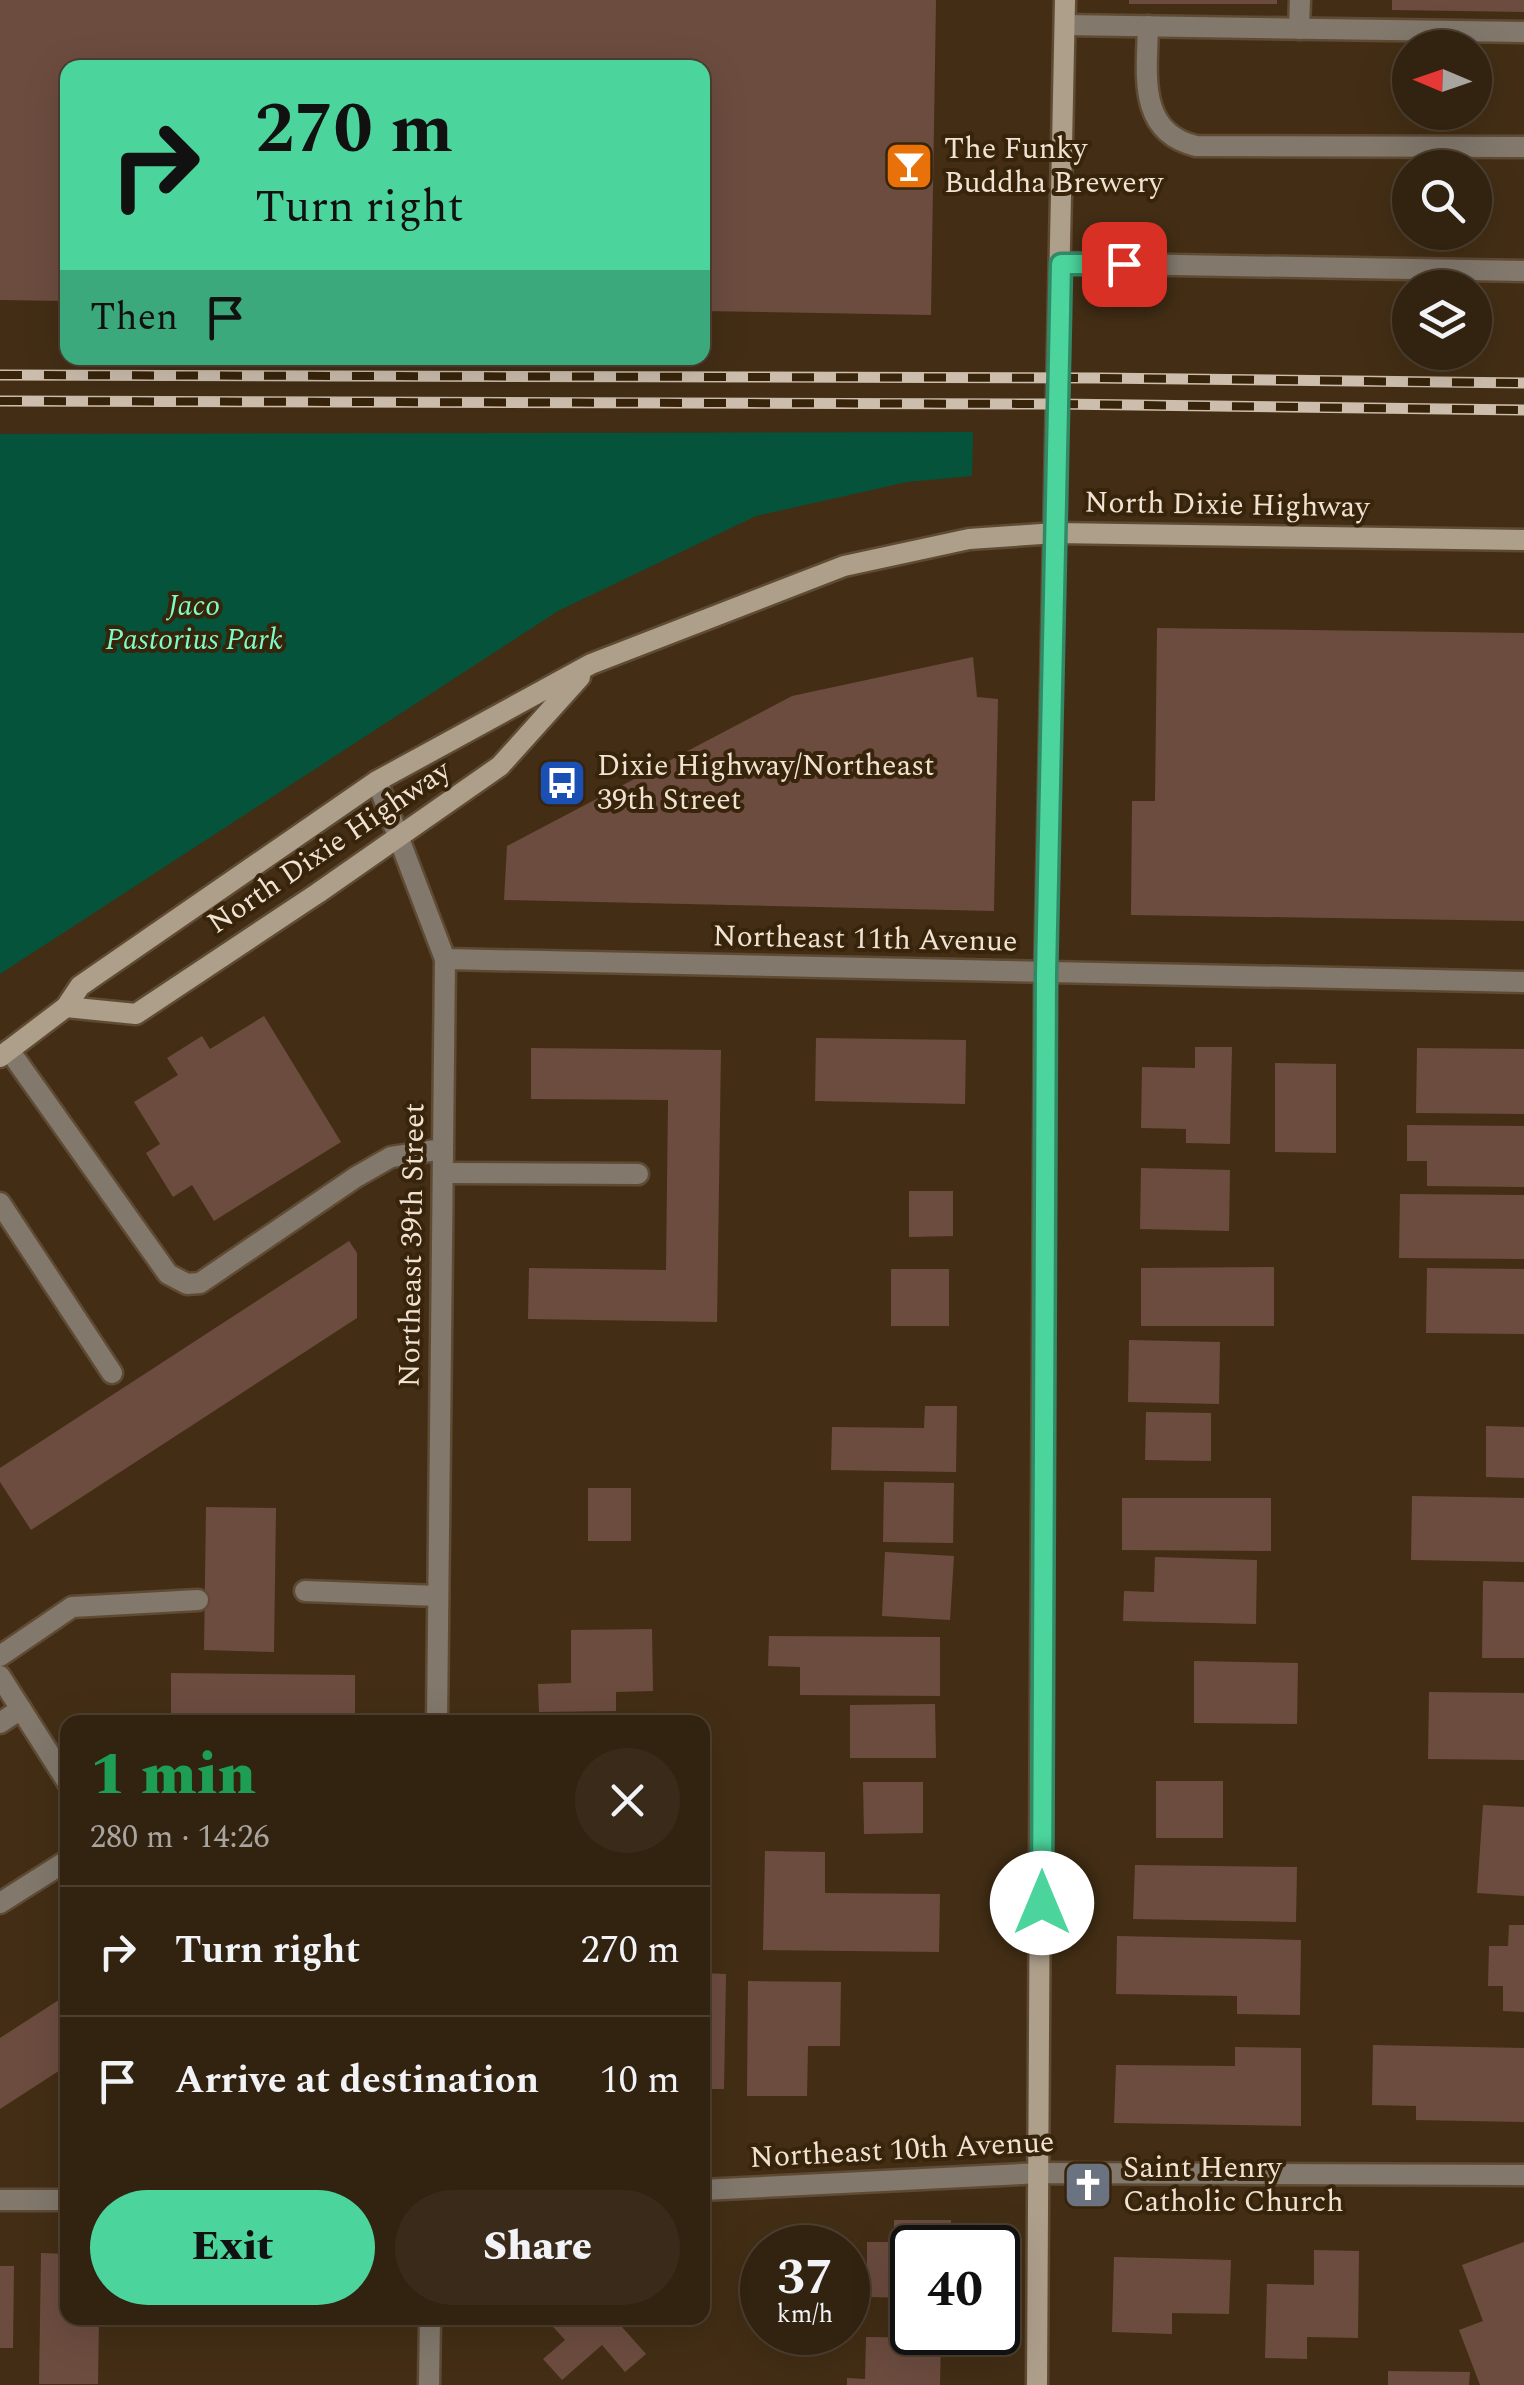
<!DOCTYPE html>
<meta charset="utf-8">
<style>
:root{--surface:#322210;--page:#3a2a19;--text:#f1f3f6;--muted:#a8a49f;--line:#4d3f30;--accent:#4bd49b}
body{margin:0;font-family:Spectral,serif;background:var(--page);color:var(--text);height:100vh;display:flex;flex-direction:column;font-size:38px;white-space:nowrap}
*{box-sizing:border-box;margin:0}
p{font-size:32px;color:var(--muted)}
.icon{flex:none;width:55px;height:55px;fill:none;stroke:currentColor;stroke-width:2;stroke-linecap:round;stroke-linejoin:round}
.map{position:relative;flex:1;overflow:hidden}
.panel{position:absolute;left:60px;top:1715px;width:650px;height:610px;display:flex;flex-direction:column;background:var(--surface);border-radius:20px;box-shadow:0 10px 40px #0002,0 0 0 2px var(--line)}
.panel>*{flex:none}
.top-card{position:absolute;left:60px;top:60px;width:650px;height:305px;border-radius:20px;box-shadow:0 10px 40px #0002,0 0 0 2px var(--line);background:#4bd49b;color:#111;overflow:hidden}
.needle{width:65px;rotate:272deg}
.buttons{position:absolute;left:1392px;top:30px;display:grid;gap:20px}
.buttons a{display:grid;place-items:center;width:100px;height:100px;border-radius:50%;background:var(--surface);box-shadow:0 10px 40px #0002,0 0 0 2px var(--line);font-size:50px}
.speed{position:absolute;left:740px;top:2225px;display:flex;gap:20px;font-size:50px;font-weight:700;text-align:center}
.speed>*{display:grid;place-content:center;width:130px;height:130px;border-radius:50%;background:var(--surface);box-shadow:0 10px 40px #0002,0 0 0 2px var(--line);line-height:1}
.speed small{font-size:25px;font-weight:400}
.speed .limit{border:5px solid #111;border-radius:15px;background:#fff;color:#111}
.pin{position:absolute;display:grid;place-items:center;width:85px;height:85px;color:#fff;margin:-42px;border-radius:20px;box-shadow:0 5px 15px #0006}
.me{position:absolute;width:110px;margin:-55px;rotate:0deg;stroke-linejoin:round;filter:drop-shadow(0 0 8px #0008)}
.turn{display:flex;align-items:center;gap:35px;height:210px;padding:0 30px;font-size:45px}
.turn .icon{width:130px;height:130px;stroke-width:2.5}
.turn b{display:block;font-size:70px;line-height:85px}
.then{display:flex;align-items:center;height:95px;padding:0 30px;background:#0003;gap:20px;font-size:38px}
.round{display:grid;place-items:center;flex:none;width:105px;height:105px;border-radius:52px;background:var(--page)}
.headline{display:flex;align-items:center;justify-content:space-between;height:170px;padding:0 30px}
h1{font-size:60px;font-weight:800;line-height:75px;color:#1e9e55}
.action{display:flex;gap:20px;margin-top:auto;padding:20px 30px}
.action a{flex:1;height:115px;border-radius:60px;background:var(--accent);color:#111;font-size:40px;font-weight:800;line-height:115px;text-align:center}
.action a+a{background:var(--page);color:var(--text)}
ul{padding:0;list-style:none}
li{display:flex;align-items:center;gap:30px;height:130px;padding:0 30px;border-top:2px solid var(--line)}
li div{flex:1}
li b{display:block;font-size:38px}
li em{font-style:normal}
.map>svg:first-child{display:block}
</style>
<div class="map">
<svg width="1524" height="2385" viewBox="0 0 1524 2385">
<rect width="100%" height="100%" fill="#432e15"/>
<polygon fill="#04533a" points="973,432 972,476 907,482 756,516 558,611 0,974 0,434"/>
<g fill="#6c4c3f">
<polygon points="0,0 936,0 931,315 702,311 702,68 68,68 68,301 0,300"/>
<rect x="1129" y="0" width="148" height="4"/>
<polygon points="1392,0 1524,0 1524,12 1392,10"/>
<polygon points="1157,628 1524,633 1524,921 1131,915 1132,801 1155,801"/>
<polygon points="973,657 977,697 998,699 994,911 504,900 507,846 792,696"/>
<polygon points="264,1016 341,1142 214,1221 192,1185 173,1197 146,1153 160,1144 134,1102 178,1075 167,1058 202,1036 210,1049"/>
<polygon points="816,1038 966,1040 965,1104 815,1101"/>
<polygon points="1195,1047 1232,1047 1230,1144 1186,1143 1186,1129 1141,1128 1142,1067 1195,1068"/>
<polygon points="531,1048 721,1050 717,1322 528,1319 529,1268 666,1270 668,1100 531,1099"/>
<polygon points="1417,1048 1524,1049 1524,1114 1416,1113"/>
<polygon points="1275,1063 1336,1064 1336,1153 1275,1152"/>
<polygon points="1407,1125 1524,1126 1524,1187 1427,1186 1427,1161 1407,1161"/>
<polygon points="1141,1168 1230,1170 1229,1231 1140,1229"/>
<polygon points="909,1191 953,1191 953,1236 909,1237"/>
<polygon points="1400,1194 1524,1195 1524,1259 1399,1258"/>
<polygon points="349,1241 357,1253 357,1318 31,1530 0,1482 0,1468"/>
<polygon points="1274,1267 1274,1326 1141,1326 1141,1268"/>
<polygon points="1427,1268 1524,1269 1524,1334 1426,1333"/>
<rect x="891" y="1269" width="58" height="57"/>
<polygon points="1129,1340 1220,1342 1219,1404 1128,1402"/>
<polygon points="925,1406 957,1406 956,1472 831,1470 832,1427 924,1428"/>
<polygon points="1146,1412 1211,1413 1211,1461 1145,1460"/>
<polygon points="1486,1426 1524,1427 1524,1478 1486,1477"/>
<polygon points="884,1482 954,1483 953,1543 883,1542"/>
<rect x="588" y="1488" width="43" height="53"/>
<polygon points="1412,1496 1524,1498 1524,1562 1411,1560"/>
<polygon points="1122,1498 1271,1498 1271,1551 1122,1550"/>
<polygon points="206,1507 276,1508 274,1652 204,1650"/>
<polygon points="885,1552 954,1556 950,1620 882,1616"/>
<polygon points="1155,1557 1257,1560 1256,1624 1123,1621 1124,1591 1154,1592"/>
<polygon points="1483,1581 1524,1582 1524,1658 1482,1658"/>
<polygon points="652,1629 653,1691 616,1692 616,1711 539,1712 538,1684 571,1683 571,1630"/>
<polygon points="769,1636 940,1637 940,1696 800,1695 800,1667 768,1666"/>
<polygon points="1194,1661 1298,1663 1297,1724 1194,1723"/>
<polygon points="171,1673 355,1675 355,1722 171,1722"/>
<polygon points="1429,1692 1524,1693 1524,1760 1428,1759"/>
<polygon points="935,1704 936,1758 850,1758 850,1705"/>
<rect x="1156" y="1781" width="67" height="57"/>
<polygon points="863,1782 923,1782 923,1833 864,1834"/>
<polygon points="1483,1805 1524,1807 1524,1896 1477,1893"/>
<polygon points="765,1851 825,1852 825,1893 940,1894 939,1952 763,1950"/>
<polygon points="1135,1865 1297,1867 1296,1922 1133,1919"/>
<polygon points="1509,1925 1524,1925 1524,2012 1503,2011 1503,1986 1488,1986 1489,1946 1508,1946"/>
<polygon points="1117,1936 1301,1940 1300,2015 1237,2014 1237,1996 1116,1994"/>
<polygon points="702,1973 726,1974 724,2089 702,2089"/>
<polygon points="748,1981 841,1982 840,2046 808,2046 807,2096 747,2096"/>
<polygon points="68,1994 68,2065 0,2109 0,2038"/>
<polygon points="1373,2045 1524,2048 1524,2122 1416,2120 1416,2106 1372,2105"/>
<polygon points="1235,2047 1301,2048 1301,2126 1114,2123 1116,2065 1235,2066"/>
<polygon points="894,2220 951,2220 951,2248 912,2248 912,2298 867,2297 867,2242 894,2242"/>
<polygon points="1524,2242 1524,2385 1480,2385 1459,2330 1483,2321 1462,2265"/>
<polygon points="1314,2250 1359,2251 1358,2338 1307,2337 1307,2359 1265,2358 1267,2284 1314,2285"/>
<polygon points="41,2253 68,2254 68,2318 99,2318 98,2384 39,2384"/>
<polygon points="1114,2257 1231,2260 1229,2314 1172,2313 1172,2334 1112,2332"/>
<polygon points="0,2266 14,2266 13,2348 0,2348"/>
<polygon points="545,2318 614,2318 646,2354 625,2372 602,2345 562,2380 543,2359 565,2340"/>
<polygon points="866,2337 941,2338 940,2385 847,2385 847,2378 865,2379"/>
<polygon points="1388,2371 1470,2372 1469,2385 1388,2385"/>
</g>
<g fill="none" stroke-linecap="round" stroke-linejoin="round">
<g stroke="#5f4b34" stroke-width="25">
<g id="lane">
<polyline points="1065,25 1524,32"/>
<path d="M1148,26c-1,48 -11,106 48,120l328,1"/>
<polyline points="1299,29 1300,0"/>
<polyline points="9,1050 168,1274 187,1284 200,1283 356,1177 391,1157 443,1149"/>
<polyline points="443,1173 638,1174"/>
<polyline points="0,1203 112,1373"/>
<polyline points="305,1591 438,1596"/>
<polyline points="0,1656 72,1607 198,1600"/>
<polyline points="0,1723 21,1709"/>
<polyline points="0,1903 68,1860"/>
</g>
</g>
<g stroke="#5f4b34" stroke-width="25">
<g id="street">
<polyline points="1061,263 1524,271"/>
<polyline points="377,781 445,959 437,1722"/>
<polyline points="445,959 1524,982"/>
<polyline points="0,1676 68,1783"/>
<polyline points="702,2190 1041,2173 1524,2175"/>
<polyline points="0,2200 68,2200"/>
<polyline points="429,2385 430,2318"/>
</g>
</g>
<g stroke="#5f4b34" stroke-width="25">
<g id="secondary">
<polyline points="66,1007 136,1014 318,893 500,766 580,677"/>
<polyline points="0,1057 66,1007 80,986 377,781 591,664 844,566 969,539 1056,533 1524,540"/>
<polyline points="1037,2385 1045,974 1065,0"/>
</g>
</g>
<use href="#lane" stroke="#82786c" stroke-width="20"/>
<use href="#street" stroke="#82786c" stroke-width="20"/>
<use href="#secondary" stroke="#ae9f8b" stroke-width="20"/>
<g stroke="#ccbdac" stroke-width="11">
<g id="rail">
<polyline points="0,375 1098,378 1524,383"/>
<polyline points="0,401 1057,404 1524,410"/>
</g>
</g>
<use href="#rail" stroke="#38240a" stroke-width="8" stroke-dasharray="22" stroke-linecap="butt"/>
</g>
<g fill="none" stroke-linecap="round" stroke-linejoin="round">
<g stroke="#318a65" stroke-width="25">
<polyline id="route" points="1042,1903 1046,974 1061,264 1124,264"/>
</g>
<use href="#route" stroke="#4bd49b" stroke-width="18"/>
</g>
<defs>
<g id="bar-square" transform="scale(2.5)"><rect x="-9" y="-9" width="18" height="18" rx="4" fill="#e8710a" stroke="#38240a"/><path d="M-6-5H6L.8 .8V4.5H3.5V6h-7V4.5H-.8V.8Z" fill="#fff"/></g>
<g id="bus-square" transform="scale(2.5)"><rect x="-9" y="-9" width="18" height="18" rx="4" fill="#1a4fb4" stroke="#38240a"/><path d="M-5-6H5V4H4V6H2V4H-2V6H-4V4H-5ZM-3.5-4V0h7V-4ZM-3.5 1.2v1.5H-2V1.2ZM2 1.2v1.5H3.5V1.2Z" fill="#fff"/></g>
<g id="church-square" transform="scale(2.5)"><rect x="-9" y="-9" width="18" height="18" rx="4" fill="#6b7280" stroke="#38240a"/><path d="M-1.2-6h2.4v3.5h3.3v2.4h-3.3V6h-2.4V-.1h-3.3v-2.4h3.3Z" fill="#fff"/></g>
</defs>
<g fill-rule="evenodd">
<use href="#bar-square" x="909" y="166"/>
<use href="#bus-square" x="562" y="783"/>
<use href="#church-square" x="1088" y="2185"/>
</g>
<g text-anchor="middle" dominant-baseline="central" stroke-width="8" stroke-linejoin="round" paint-order="stroke">
<g font-size="30" fill="#f0e3d4" stroke="#38240a" text-anchor="start">
<text x="944" y="149">The Funky<tspan x="944" dy="34">Buddha Brewery</tspan></text>
<text x="597" y="766">Dixie Highway/Northeast<tspan x="597" dy="34">39th Street</tspan></text>
<text x="1123" y="2168">Saint Henry<tspan x="1123" dy="34">Catholic Church</tspan></text>
</g>
<g font-size="30" fill="#f0e3d4" stroke="#38240a">
<text transform="translate(1227 505) rotate(1)">North Dixie Highway</text>
<text transform="translate(329 847) rotate(-34)">North Dixie Highway</text>
<text transform="translate(865 939) rotate(1)">Northeast 11th Avenue</text>
<text transform="translate(412 1245) rotate(-89)">Northeast 39th Street</text>
<text transform="translate(902 2150) rotate(-3)">Northeast 10th Avenue</text>
</g>
<g font-size="30" font-style="italic" fill="#7cfbc6" stroke="#38240a">
<text x="194" y="606">Jaco<tspan x="194" dy="34">Pastorius Park</tspan></text>
</g>
</g>
</svg>
<div class="buttons">
<a><svg class="needle" viewBox="-14 -14 28 28"><path d="M0-13l5 13h-10z" fill="#e53935"/><path d="M0 13l5-13h-10z" fill="#a8a49f"/></svg></a>
<a><svg class="icon" aria-label="search" viewBox="0 0 24 24"><circle cx="10" cy="10" r="6"/><path d="M15 15l6 6"/></svg></a>
<a><svg class="icon" aria-label="layers" viewBox="0 0 24 24"><path d="M12 4l9 5-9 5-9-5zM3 14l9 5 9-5"/></svg></a>
</div>
<div class="speed"><div>37<small>km/h</small></div><div class="limit">40</div></div>
<div class="pin" style="left:1124px;top:264px;background:#d93025"><svg class="icon" aria-label="arrive" viewBox="0 0 24 24"><path d="M6 21V4h12l-3 4 3 4H6"/></svg></div>
<svg class="me" style="left:1042px;top:1903px" viewBox="-20 -20 40 40"><circle r="19" fill="#fff"/><path d="M0-13L10 11 0 6-10 11z" fill="#4bd49b"/></svg>
<div class="top-card">
<div class="turn"><svg class="icon" aria-label="right" viewBox="0 0 24 24"><path d="M7 20v-9h11M14 6l5 5-5 5"/></svg><div><b>270 m</b>Turn right</div></div>
<div class="then">Then<svg class="icon" aria-label="arrive" viewBox="0 0 24 24"><path d="M6 21V4h12l-3 4 3 4H6"/></svg></div>
</div>
<section class="panel">
<div class="headline"><div><h1>1 min</h1><p>280 m · 14:26</p></div><a class="round"><svg class="icon" aria-label="close" viewBox="0 0 24 24"><path d="M6 6l12 12M18 6L6 18"/></svg></a></div>
<ul>
<li><svg class="icon" aria-label="right" viewBox="0 0 24 24"><path d="M7 20v-9h11M14 6l5 5-5 5"/></svg><div><b>Turn right</b></div><em>270 m</em></li>
<li><svg class="icon" aria-label="arrive" viewBox="0 0 24 24"><path d="M6 21V4h12l-3 4 3 4H6"/></svg><div><b>Arrive at destination</b></div><em>10 m</em></li>
</ul>
<div class="action"><a>Exit</a><a>Share</a></div>
</section>
</div>
